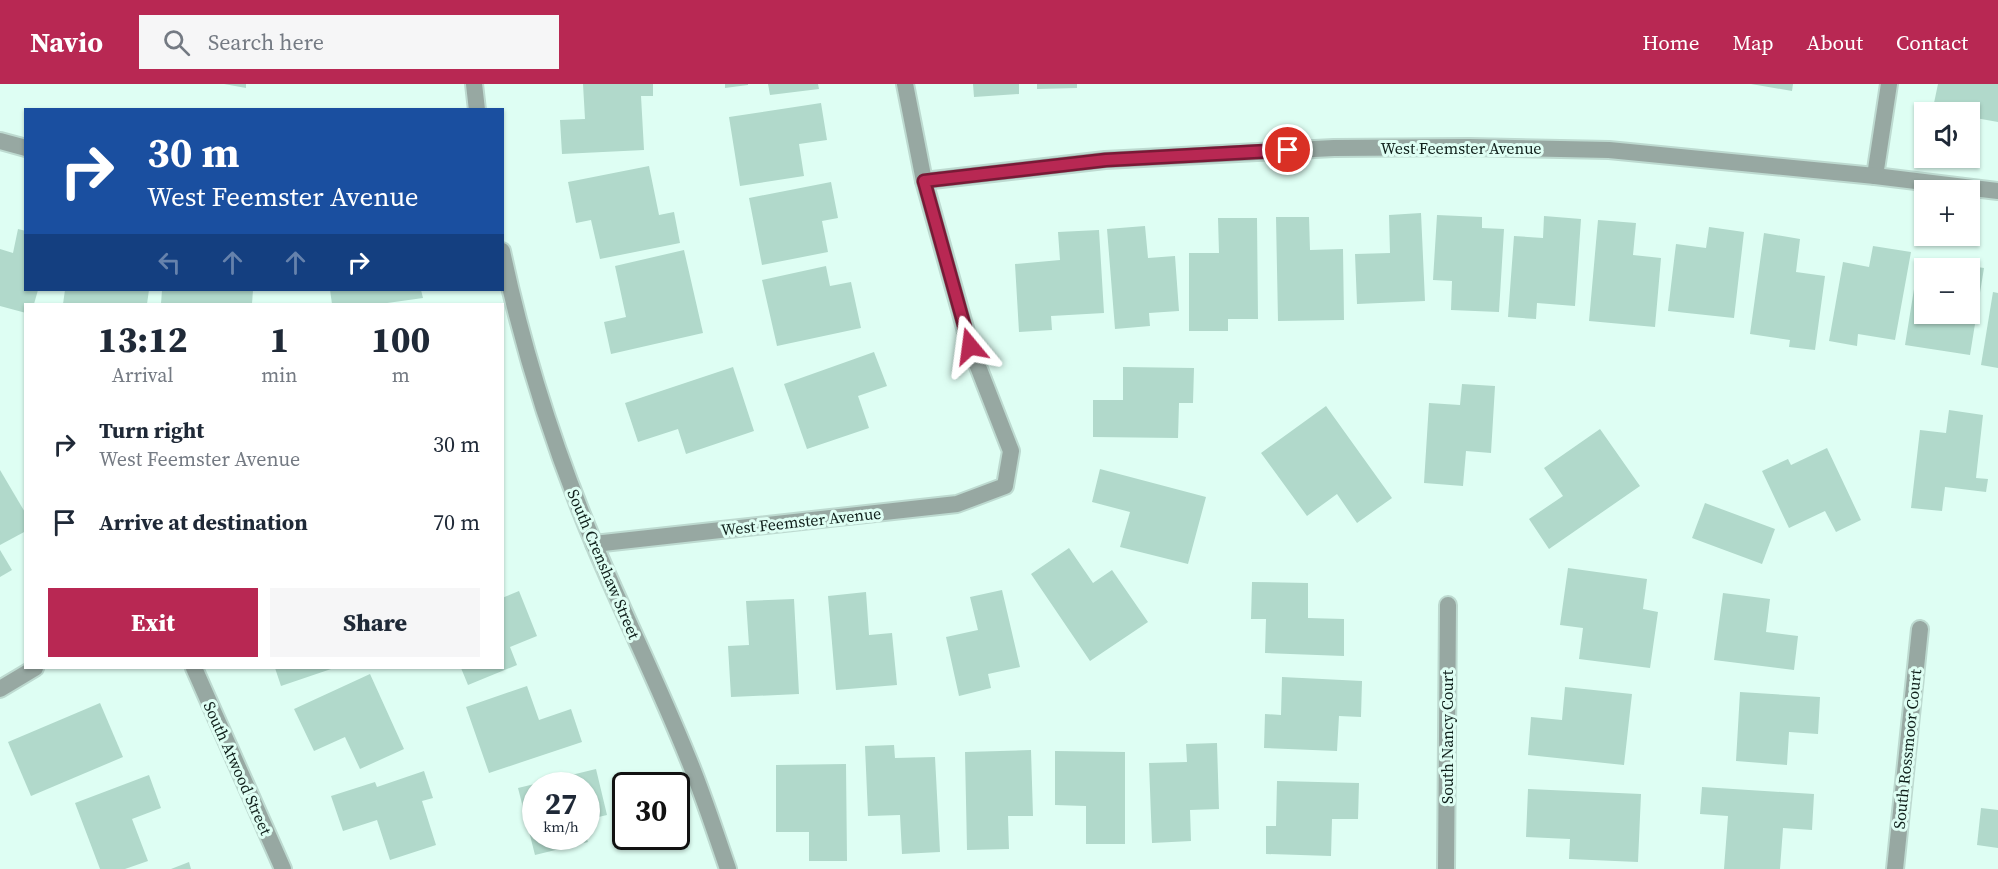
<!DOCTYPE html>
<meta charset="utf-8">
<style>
:root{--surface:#fff;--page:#f6f6f7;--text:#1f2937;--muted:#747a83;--accent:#b82853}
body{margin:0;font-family:"Source Serif 4",serif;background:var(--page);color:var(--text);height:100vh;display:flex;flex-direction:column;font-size:22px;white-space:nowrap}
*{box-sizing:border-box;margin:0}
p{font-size:20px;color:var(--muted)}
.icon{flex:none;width:33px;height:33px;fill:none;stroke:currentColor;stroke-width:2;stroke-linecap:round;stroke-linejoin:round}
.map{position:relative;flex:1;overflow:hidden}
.side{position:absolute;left:24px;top:219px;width:480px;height:366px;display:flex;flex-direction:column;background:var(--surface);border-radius:0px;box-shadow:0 2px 4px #0004}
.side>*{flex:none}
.banner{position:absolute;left:24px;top:24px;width:480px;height:183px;border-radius:0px;box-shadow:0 2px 4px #0004;background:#1a4fa0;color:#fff;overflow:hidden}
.tools{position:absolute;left:1914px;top:18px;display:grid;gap:12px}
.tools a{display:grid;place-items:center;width:66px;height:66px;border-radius:0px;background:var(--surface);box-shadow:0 2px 4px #0004;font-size:30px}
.speed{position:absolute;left:522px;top:688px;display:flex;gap:12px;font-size:30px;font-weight:700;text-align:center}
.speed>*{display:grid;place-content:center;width:78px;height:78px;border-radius:50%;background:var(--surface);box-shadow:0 2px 4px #0004;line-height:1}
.speed small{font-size:15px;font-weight:400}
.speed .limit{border:3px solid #111;border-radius:9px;background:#fff;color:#111}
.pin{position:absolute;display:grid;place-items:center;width:51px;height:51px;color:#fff;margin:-26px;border:3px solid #fff;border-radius:50%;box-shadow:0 2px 6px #0007}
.me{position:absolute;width:66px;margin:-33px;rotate:344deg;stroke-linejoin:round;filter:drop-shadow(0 0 4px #0008)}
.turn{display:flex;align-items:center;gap:21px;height:126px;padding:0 24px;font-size:27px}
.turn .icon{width:78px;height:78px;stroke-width:2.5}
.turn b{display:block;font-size:42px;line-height:51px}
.lanes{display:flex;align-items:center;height:57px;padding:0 24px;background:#0003;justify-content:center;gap:30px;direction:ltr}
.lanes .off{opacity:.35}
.eta{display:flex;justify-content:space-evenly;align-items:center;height:102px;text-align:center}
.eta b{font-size:36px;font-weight:800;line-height:42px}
.button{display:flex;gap:12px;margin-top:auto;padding:12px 24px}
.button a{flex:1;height:69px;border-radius:0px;background:var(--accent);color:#fff;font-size:24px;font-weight:800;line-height:69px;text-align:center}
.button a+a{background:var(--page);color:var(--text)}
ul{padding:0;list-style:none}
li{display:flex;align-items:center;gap:18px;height:78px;padding:0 24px}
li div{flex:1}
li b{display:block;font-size:22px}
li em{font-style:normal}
header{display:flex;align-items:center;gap:36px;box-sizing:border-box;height:84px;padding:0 30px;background:var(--accent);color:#fff}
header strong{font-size:28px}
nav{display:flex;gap:33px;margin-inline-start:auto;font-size:21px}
.search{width:420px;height:54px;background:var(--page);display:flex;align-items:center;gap:15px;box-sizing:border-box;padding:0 21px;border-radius:0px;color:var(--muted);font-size:22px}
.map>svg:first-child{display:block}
</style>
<header>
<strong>Navio</strong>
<div class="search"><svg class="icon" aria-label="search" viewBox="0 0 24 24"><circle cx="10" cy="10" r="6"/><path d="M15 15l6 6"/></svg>Search here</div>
<nav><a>Home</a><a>Map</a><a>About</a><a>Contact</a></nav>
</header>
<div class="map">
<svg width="1998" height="785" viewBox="0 0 1998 785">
<rect width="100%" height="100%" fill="#defef3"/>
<g fill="#b1d9cb" fill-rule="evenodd">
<polygon points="224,0 246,0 246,4"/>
<polygon points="583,0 653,0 653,12 641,12 644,66 562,70 560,36 585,35"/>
<polygon points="725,0 748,0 748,1 725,4"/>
<polygon points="768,0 818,0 819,5 770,11"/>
<polygon points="973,0 1019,0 1019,10 974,13"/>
<polygon points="1037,0 1077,0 1077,4 1037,5"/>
<polygon points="1751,0 1793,0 1792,7"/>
<polygon points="1938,0 1998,0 1998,38 1970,33 1970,28 1957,28 1958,23 1934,19"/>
<polygon points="821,19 827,56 799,60 804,92 740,102 729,33"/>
<polygon points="649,82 659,131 674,128 680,159 600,175 591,136 576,139 568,98"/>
<polygon points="831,98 838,134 822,137 828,168 762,181 749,114"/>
<polygon points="1421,129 1425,217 1357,220 1355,170 1390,169 1389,131"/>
<polygon points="1437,131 1482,133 1482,144 1504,145 1499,228 1451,226 1452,197 1433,196"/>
<polygon points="1544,132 1581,135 1575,222 1537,219 1536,235 1508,233 1514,152 1543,154"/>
<polygon points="1276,133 1309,133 1310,166 1343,165 1344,236 1278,237"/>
<polygon points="1218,134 1257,134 1258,235 1228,235 1228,247 1189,247 1189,169 1219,169"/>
<polygon points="1598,136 1636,139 1633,171 1661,174 1655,243 1589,237"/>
<polygon points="1145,142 1148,174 1175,172 1179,227 1149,229 1150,242 1115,245 1107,145"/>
<polygon points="1709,143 1744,148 1734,234 1668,227 1676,160 1706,164"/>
<polygon points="18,145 26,147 26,206 38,206 34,220 26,220 26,229 0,222 0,165 13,169"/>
<polygon points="1099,146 1104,229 1051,232 1052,246 1019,248 1015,180 1060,176 1058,148"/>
<polygon points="1764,149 1800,155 1796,188 1825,192 1815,266 1789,263 1790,256 1750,250"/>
<polygon points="1873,162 1911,168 1895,256 1858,250 1857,262 1829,257 1843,178 1869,183"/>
<polygon points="684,166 703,249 611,270 604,238 626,233 615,182"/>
<path d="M1919,174l65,10 -14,87 -65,-10zM1924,184h46v46h-46z"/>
<polygon points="826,182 830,202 851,198 861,244 777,262 762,196"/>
<polygon points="65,206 149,206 147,220 63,220"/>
<polygon points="162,206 253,206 252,220 161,220"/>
<polygon points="330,206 421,206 423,214 380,220 332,220"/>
<polygon points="1993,208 1998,209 1998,284 1981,281"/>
<polygon points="874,268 887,302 858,312 869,344 807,365 784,300"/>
<polygon points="733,283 754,347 686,370 678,345 638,358 625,319"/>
<polygon points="1123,283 1194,284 1193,319 1179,319 1178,354 1093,353 1093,316 1123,316"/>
<polygon points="1462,300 1495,302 1491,369 1466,367 1463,402 1424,399 1429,319 1460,321"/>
<polygon points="1326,322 1392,414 1357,439 1337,410 1307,432 1261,369"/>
<polygon points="1949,326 1983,331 1976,394 1988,395 1986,408 1945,403 1942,427 1911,424 1920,346 1946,349"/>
<polygon points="1600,345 1640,402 1549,465 1529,435 1563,412 1544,384"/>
<polygon points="1827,364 1861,436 1836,448 1825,427 1789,444 1762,387 1788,375 1791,381"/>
<polygon points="1100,385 1206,413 1188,480 1120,463 1130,428 1092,418"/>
<polygon points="0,386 26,430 26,447 0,461"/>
<polygon points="1705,419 1775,445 1762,480 1692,454"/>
<polygon points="1069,464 1093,499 1112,486 1148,538 1090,577 1031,490"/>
<polygon points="0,466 12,486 0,493"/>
<polygon points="1568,484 1647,495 1643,525 1658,528 1650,584 1579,575 1583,544 1560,541"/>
<polygon points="1252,498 1308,499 1308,534 1344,535 1344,572 1265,569 1266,535 1251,535"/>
<polygon points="1002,506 1020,583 988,590 991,604 959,612 946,553 978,546 970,513"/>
<polygon points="519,507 537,552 510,563 517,581 468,601 461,584 502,584 502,514"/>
<polygon points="866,508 869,551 892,549 897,601 836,606 828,512"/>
<polygon points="1723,509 1770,515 1766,548 1798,552 1794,586 1714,576"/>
<polygon points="794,515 799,610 731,613 728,562 749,561 746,517"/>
<polygon points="275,584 334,584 281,602"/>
<polygon points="370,590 404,665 360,685 345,653 314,667 294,625"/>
<polygon points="1282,593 1362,597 1361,633 1339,632 1337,667 1264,664 1265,630 1281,631"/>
<polygon points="527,602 539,636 571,625 582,658 489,689 466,623"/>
<polygon points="1565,603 1632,610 1624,681 1528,671 1531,633 1562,636"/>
<polygon points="1740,608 1820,613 1818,650 1789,648 1787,681 1736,677"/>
<polygon points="100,619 123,673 31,712 8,658"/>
<polygon points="1217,659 1219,725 1190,726 1191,757 1152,759 1149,679 1187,678 1186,660"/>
<polygon points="894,661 895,674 935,673 940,768 902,770 900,731 868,732 865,662"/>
<polygon points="1031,666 1033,732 1008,732 1009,765 967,766 965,668"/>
<polygon points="1055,667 1125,668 1125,760 1086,760 1086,722 1055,721"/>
<polygon points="846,680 847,777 809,777 809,748 776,748 776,681"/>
<polygon points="596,685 607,731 586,736 586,702 536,702 536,753 586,753 588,758 535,771 518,704"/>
<polygon points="424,687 433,714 422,717 436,761 390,776 377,736 343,747 331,712 375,698 377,703"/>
<polygon points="149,691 161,724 132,735 148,777 125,785 100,785 75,719"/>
<polygon points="1277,697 1359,699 1358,735 1332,735 1331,772 1266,770 1266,742 1276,742"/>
<polygon points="1702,703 1814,710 1812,746 1783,744 1780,785 1724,785 1728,732 1700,730"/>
<polygon points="1528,705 1641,710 1638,778 1569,775 1570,755 1526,753"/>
<polygon points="1981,724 1998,726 1998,764 1977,761"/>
<polygon points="189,778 191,785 171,785"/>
</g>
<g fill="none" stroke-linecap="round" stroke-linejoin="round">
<g stroke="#bddad0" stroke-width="20">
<g id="minor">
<polyline points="474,0 477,26"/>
<polyline points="0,57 26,64"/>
<polyline points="1875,92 1889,0"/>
<polyline points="924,97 1105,76 1334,64 1469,63 1609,66 1875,92 1998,107"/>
<path d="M502,167c21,100 53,200 93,295 30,71 64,140 93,212 15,36 27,74 40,111"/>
<polyline points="594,460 957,420 1005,402 1011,367 970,262 924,97 905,0"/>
<polyline points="194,584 283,785"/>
<polyline points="0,605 35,584"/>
<polyline points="1446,785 1448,521"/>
<polyline points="1895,785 1920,545"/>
</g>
</g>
<use href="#minor" stroke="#97a8a2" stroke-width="16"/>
</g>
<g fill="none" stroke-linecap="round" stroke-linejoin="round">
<g stroke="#781a36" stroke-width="15">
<polyline id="route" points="970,262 924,97 1106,76 1288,66"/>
</g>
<use href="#route" stroke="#b82853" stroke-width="10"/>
</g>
<g text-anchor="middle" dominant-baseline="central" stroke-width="6" stroke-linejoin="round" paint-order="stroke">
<g font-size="16" fill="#0f1f1a" stroke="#defef3">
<text x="1461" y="64">West Feemster Avenue</text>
<text transform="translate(801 437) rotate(-6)">West Feemster Avenue</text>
<text transform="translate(604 480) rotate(67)">South Crenshaw Street</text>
<text transform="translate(1447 653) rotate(-90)">South Nancy Court</text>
<text transform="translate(1907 665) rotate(-84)">South Rossmoor Court</text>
<text transform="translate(238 684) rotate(66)">South Atwood Street</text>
</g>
</g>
</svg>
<div class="tools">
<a><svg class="icon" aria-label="sound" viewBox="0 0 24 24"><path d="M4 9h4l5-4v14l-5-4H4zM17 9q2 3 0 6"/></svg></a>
<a>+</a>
<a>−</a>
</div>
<div class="speed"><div>27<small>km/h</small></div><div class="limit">30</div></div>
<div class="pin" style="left:1288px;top:66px;background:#d93025"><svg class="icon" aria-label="arrive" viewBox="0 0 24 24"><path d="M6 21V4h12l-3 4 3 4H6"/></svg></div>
<svg class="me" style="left:970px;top:262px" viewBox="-20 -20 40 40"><path d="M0-17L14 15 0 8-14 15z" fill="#b82853" stroke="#fff" stroke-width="4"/></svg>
<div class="banner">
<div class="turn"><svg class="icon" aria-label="right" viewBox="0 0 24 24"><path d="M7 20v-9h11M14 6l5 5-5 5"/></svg><div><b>30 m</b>West Feemster Avenue</div></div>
<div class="lanes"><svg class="icon off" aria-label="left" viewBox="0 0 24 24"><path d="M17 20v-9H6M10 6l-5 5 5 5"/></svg><svg class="icon off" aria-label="ahead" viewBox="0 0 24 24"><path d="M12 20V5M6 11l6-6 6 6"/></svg><svg class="icon off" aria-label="ahead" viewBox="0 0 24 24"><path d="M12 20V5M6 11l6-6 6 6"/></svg><svg class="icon" aria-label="right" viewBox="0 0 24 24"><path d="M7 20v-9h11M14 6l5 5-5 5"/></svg></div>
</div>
<section class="side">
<div class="eta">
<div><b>13:12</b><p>Arrival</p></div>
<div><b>1</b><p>min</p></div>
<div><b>100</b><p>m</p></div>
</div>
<ul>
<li><svg class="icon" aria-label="right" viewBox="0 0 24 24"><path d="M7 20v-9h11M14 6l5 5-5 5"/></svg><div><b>Turn right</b><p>West Feemster Avenue</p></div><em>30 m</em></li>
<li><svg class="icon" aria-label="arrive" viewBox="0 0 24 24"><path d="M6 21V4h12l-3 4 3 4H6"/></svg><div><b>Arrive at destination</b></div><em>70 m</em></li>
</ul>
<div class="button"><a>Exit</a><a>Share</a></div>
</section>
</div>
